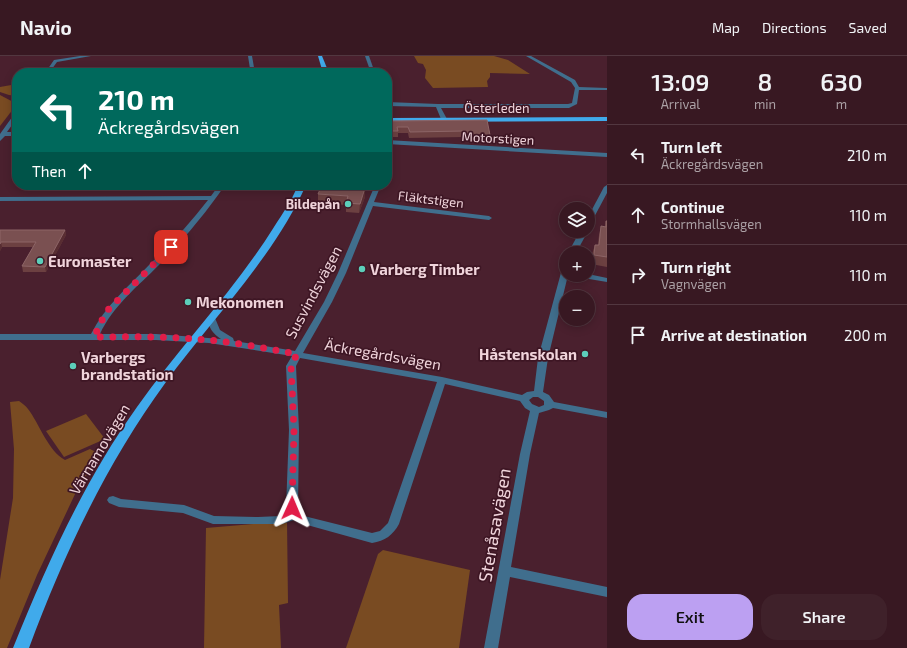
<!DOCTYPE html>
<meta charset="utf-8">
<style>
:root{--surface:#381822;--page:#3f212a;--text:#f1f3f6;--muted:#aba0a5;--line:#523740;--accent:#bca0f2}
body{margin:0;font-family:"Exo 2",sans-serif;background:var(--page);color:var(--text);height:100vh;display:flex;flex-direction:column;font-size:15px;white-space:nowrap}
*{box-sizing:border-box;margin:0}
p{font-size:13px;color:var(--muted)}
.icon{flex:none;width:22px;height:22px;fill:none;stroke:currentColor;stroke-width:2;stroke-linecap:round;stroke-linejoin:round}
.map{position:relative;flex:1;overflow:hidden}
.sheet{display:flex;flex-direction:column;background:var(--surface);width:300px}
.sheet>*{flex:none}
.hud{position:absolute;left:12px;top:12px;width:380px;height:122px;border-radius:16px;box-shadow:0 2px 10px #0003,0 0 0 1px var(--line);background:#00695c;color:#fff;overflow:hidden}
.buttons{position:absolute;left:559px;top:146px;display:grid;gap:8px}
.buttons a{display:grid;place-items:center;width:36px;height:36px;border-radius:50%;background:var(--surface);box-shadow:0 2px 10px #0003,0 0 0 1px var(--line);font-size:20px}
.pin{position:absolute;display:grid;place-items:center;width:34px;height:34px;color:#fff;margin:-17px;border-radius:8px;box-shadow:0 2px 6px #0006}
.me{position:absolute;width:44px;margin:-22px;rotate:1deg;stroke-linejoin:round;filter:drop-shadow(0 0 3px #0008)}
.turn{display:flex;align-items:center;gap:14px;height:84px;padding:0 20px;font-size:18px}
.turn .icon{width:52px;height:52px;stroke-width:2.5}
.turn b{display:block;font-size:28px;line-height:34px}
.then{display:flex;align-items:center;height:38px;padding:0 20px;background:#0003;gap:8px;font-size:15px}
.eta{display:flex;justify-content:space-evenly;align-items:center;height:68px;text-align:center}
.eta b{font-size:24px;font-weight:600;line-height:28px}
.action{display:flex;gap:8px;margin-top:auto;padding:8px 20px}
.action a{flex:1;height:46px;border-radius:16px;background:var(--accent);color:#111;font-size:16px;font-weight:600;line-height:46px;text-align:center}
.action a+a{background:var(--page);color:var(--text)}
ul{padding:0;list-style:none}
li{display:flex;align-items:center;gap:12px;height:60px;padding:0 20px;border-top:1px solid var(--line)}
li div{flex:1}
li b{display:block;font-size:15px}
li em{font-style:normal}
header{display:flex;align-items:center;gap:24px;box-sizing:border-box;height:56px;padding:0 20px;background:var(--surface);border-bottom:1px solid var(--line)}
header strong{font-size:19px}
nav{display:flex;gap:22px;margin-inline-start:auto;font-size:14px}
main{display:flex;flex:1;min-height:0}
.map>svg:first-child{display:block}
</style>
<header>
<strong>Navio</strong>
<nav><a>Map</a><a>Directions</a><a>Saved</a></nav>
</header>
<main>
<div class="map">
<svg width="607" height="592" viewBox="0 0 607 592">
<rect width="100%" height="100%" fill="#4a202e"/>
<g fill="#794b22">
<polygon points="414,0 494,0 508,4 530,18 490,17 490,21 487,25 488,31 433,32 425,22 426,14 423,8 418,7"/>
<polygon points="17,28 17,40 9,39 0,36 0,31"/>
<polygon points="0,39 17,48 0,70"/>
<path d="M19,345c3,2 7,5 9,8 11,14 20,42 37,51l25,-11 10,5 -24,38 -39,83 -30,73h-7v-68l13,-82 1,-49 -4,-47z"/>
<polygon points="86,358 105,383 64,401 46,375"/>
<polygon points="287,465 288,547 279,549 281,592 204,592 206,472"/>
<polygon points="383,494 470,514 459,592 346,592 378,498"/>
</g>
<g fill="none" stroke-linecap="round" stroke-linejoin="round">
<g fill="#406e8d" fill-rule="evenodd">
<polygon points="80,0 91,0 57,6 49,17 45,17 54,4"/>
<polygon points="248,0 252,0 255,17 251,17 250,15 145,17 147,16 250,13"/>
<polygon points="365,0 369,0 375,17 371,17"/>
<polygon points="526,0 531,0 575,24 579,31 607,32 607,34 579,34 577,48 569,52 441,52 447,63 444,65 441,63 436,51 387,50 387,46 438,48 568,48 572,47 575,32 571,26"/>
<polygon points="17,56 17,62 7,76 17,76 17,80 5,80 0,85 0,78 15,57"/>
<polygon points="387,84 607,97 607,101 387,88"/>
<path d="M219,129h6c-19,28 -42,55 -66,80 -22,22 -46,41 -59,69h56l65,5c-8,-5 -12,-11 -14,-21l4,-3 4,3 5,12 13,8 1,3 61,10 29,-49 14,-29 37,-88h6l-7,17 115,14 3,2 -3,2 -116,-14 -27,67 -14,29 -29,51 139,24 80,18 5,-3 7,-1 4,-33 24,-89 4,-2v8h2l-20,83 -5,34 6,3 5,7 53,10v6l-54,-10 -4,2 -10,3 -9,41 -19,113 96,20v10l-97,-20 -12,71h-14l36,-194 10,-43 -5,-3 -5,-7 -75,-17 -46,140c-6,11 -14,17 -27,19l-72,-20 -6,-3 -12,4h-69l-30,-11 -64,-6 -10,-4 -2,-3 2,-3 4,-1 8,3 63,6 30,11 44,1 23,-1 7,-3 -2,-5 3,-78 -3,-64 6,-10 -83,-13 -53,-3h-156v-6h91c14,-28 37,-47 59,-70 21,-20 40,-41 58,-64l-208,1v-4l211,-1zM300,302l137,24 -49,141 -8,8 -8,2 -68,-17 -4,-4 -2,-4 1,-78 -3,-64zM533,341h5l6,4v4l-5,2 -7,-3 -3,-4z"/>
<polygon points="607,129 607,137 591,167 588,169 588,161 604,131"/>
<polygon points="580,175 588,175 576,197 568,197"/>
<polygon points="588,218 607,222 607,226 577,221 573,219"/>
</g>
<g fill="#40aaeb" fill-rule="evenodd">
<polygon points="318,0 322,0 329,17 323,17"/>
<polygon points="607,61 607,65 387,66 387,62"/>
<path d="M298,129h8c-32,72 -94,134 -140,197 -60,82 -102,172 -137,266h-16c34,-84 71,-167 124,-241 44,-62 97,-116 137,-180 9,-14 18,-27 24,-42z"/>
</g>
</g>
<g fill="#6c4041">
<polygon points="487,64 490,79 489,85 467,86 464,81 409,82 408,77 398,77 398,81 392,81 389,71 389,65"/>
<polygon points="318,138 365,141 359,157 346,156 346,149 318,147"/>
<polygon points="606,165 607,165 607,211 591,208 592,198 595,189 598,189 599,179 601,170 605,171"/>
<polygon points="0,174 65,174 66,179 46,216 23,216 22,210 33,191 2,191 0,195"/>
</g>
<g fill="#582d32">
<polygon points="365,132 365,141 359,157 360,148"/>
<polygon points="65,174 66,179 46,216 45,211"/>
<polygon points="1,186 2,191 0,195 0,188"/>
</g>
<g fill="#7a5051" stroke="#8d6567">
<polygon points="487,64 490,79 468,80 465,75 410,76 408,71 397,71 398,75 392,75 389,65"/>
<polygon points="322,129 324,129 365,132 360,148 346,147 348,140 318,138"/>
<polygon points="606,165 607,165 607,201 594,199 595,189 599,189 601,170 606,171"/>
<polygon points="0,174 65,174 45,211 22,210 36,186 1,186 0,188"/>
</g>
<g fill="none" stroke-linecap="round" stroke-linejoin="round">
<path stroke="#e11d48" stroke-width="7" stroke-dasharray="0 12.6" d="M171,191l-65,65 -12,25c33,0 67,-1 100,2 35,2 69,9 103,15l-6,12 3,64 -2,78"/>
</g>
<g fill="#5cceba" stroke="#3e1624" stroke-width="1.5">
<circle cx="348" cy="148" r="4"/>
<circle cx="40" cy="205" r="4"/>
<circle cx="362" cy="213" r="4"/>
<circle cx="188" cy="246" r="4"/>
<circle cx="585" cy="298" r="4"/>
<circle cx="73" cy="310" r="4"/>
</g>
<g text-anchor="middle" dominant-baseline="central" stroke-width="3.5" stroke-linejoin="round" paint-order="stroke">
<g font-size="13" fill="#f0d4db" stroke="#3e1624">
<text x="497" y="52">Österleden</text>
<text transform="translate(498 82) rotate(3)">Motorstigen</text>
<text transform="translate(431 143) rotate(7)">Fläktstigen</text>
</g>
<g font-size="13" font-weight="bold" fill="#f0d4db" stroke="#3e1624" text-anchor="end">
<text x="340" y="148">Bildepån</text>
</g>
<g font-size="15" font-weight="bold" fill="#f0d4db" stroke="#3e1624" text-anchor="start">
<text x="48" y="205">Euromaster</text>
<text x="370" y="213">Varberg Timber</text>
<text x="196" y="246">Mekonomen</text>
<text x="577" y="298" text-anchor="end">Håstenskolan</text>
<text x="81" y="301">Varbergs<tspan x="81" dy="17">brandstation</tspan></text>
</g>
<g font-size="15" fill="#f0d4db" stroke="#3e1624">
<text transform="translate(313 236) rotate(-62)">Susvindsvägen</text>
<text transform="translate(383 298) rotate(10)">Äckregårdsvägen</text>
<text transform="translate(99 393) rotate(-59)">Värnamovägen</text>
</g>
<g font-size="18" fill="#f0d4db" stroke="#3e1624">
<text transform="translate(494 469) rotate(-80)">Stenåsavägen</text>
</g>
</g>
</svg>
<div class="buttons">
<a><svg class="icon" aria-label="layers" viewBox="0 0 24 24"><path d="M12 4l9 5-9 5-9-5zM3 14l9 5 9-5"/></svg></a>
<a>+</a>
<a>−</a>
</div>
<div class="pin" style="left:171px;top:191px;background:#d93025"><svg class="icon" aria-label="arrive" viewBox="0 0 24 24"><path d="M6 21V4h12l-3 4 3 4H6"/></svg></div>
<svg class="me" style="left:292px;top:452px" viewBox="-20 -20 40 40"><path d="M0-17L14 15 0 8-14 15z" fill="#e11d48" stroke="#fff" stroke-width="4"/></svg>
<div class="hud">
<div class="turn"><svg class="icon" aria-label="left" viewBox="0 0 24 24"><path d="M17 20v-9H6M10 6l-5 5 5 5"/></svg><div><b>210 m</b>Äckregårdsvägen</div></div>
<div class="then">Then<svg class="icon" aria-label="ahead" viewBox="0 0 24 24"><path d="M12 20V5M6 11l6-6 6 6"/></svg></div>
</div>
</div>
<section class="sheet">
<div class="eta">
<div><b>13:09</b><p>Arrival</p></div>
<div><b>8</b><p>min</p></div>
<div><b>630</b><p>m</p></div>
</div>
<ul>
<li><svg class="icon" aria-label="left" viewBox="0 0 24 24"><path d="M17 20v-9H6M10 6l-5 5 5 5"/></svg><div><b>Turn left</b><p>Äckregårdsvägen</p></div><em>210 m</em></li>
<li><svg class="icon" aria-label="ahead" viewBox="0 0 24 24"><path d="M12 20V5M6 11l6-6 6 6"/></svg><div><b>Continue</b><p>Stormhallsvägen</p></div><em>110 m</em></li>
<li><svg class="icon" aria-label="right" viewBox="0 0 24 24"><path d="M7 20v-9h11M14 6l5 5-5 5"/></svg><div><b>Turn right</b><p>Vagnvägen</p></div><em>110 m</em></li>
<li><svg class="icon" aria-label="arrive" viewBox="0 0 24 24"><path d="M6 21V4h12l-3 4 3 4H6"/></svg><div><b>Arrive at destination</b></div><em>200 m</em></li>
</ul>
<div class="action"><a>Exit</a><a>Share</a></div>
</section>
</main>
